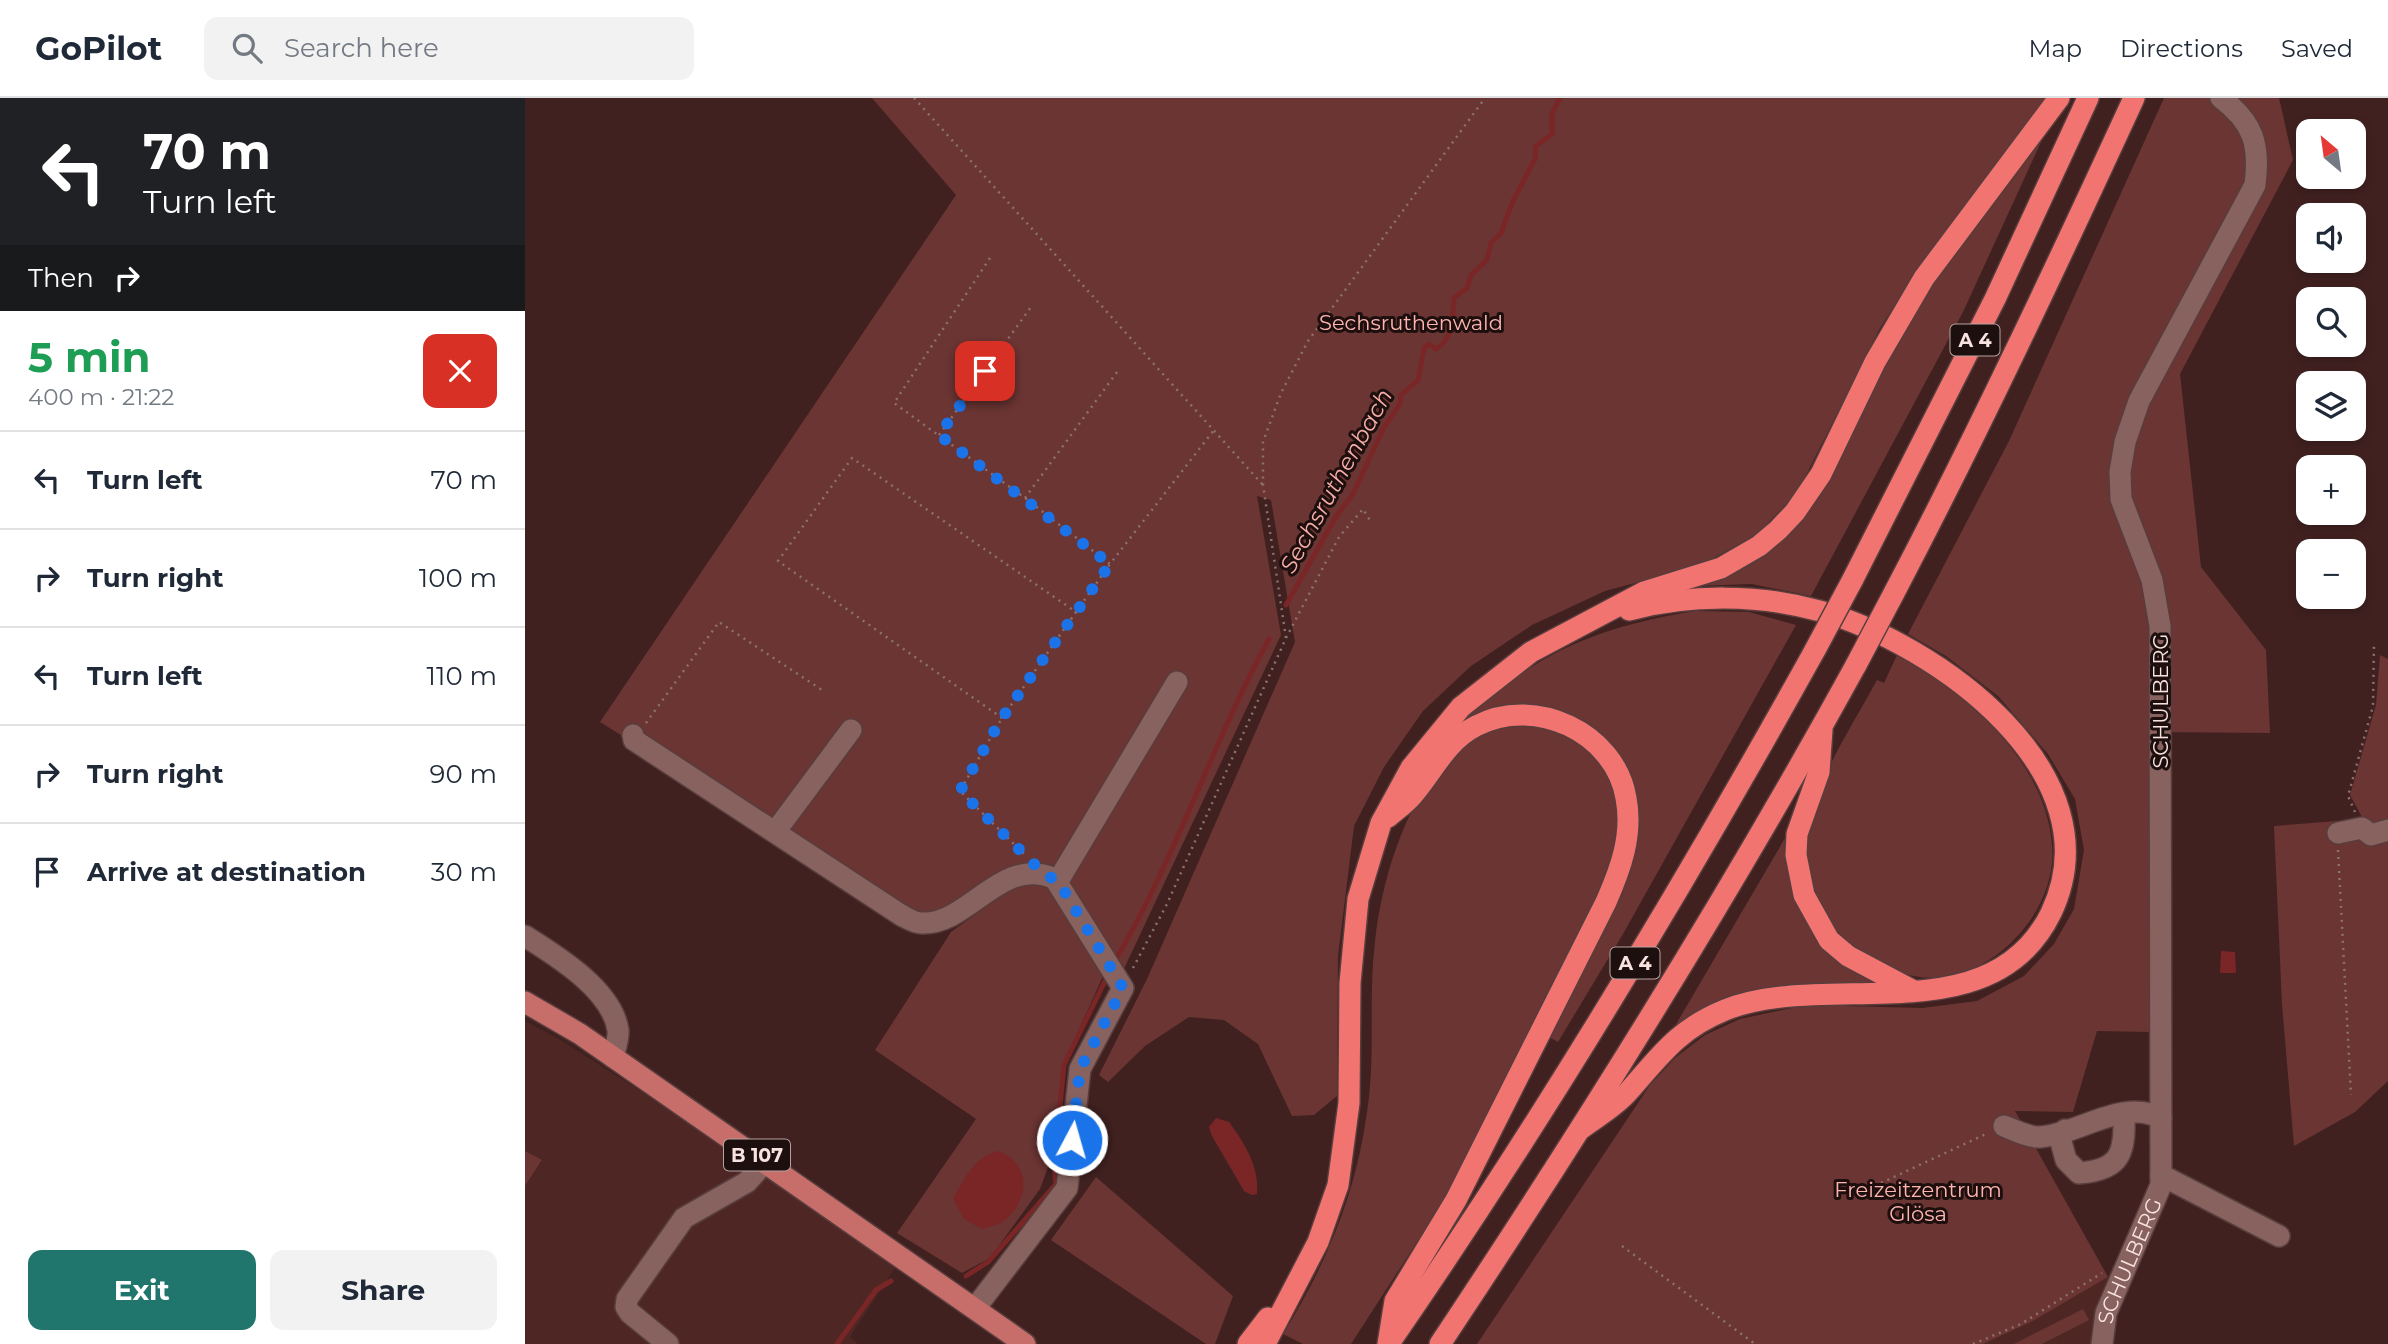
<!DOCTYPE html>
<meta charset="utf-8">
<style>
:root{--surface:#fff;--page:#f2f2f3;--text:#1f2937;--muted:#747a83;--line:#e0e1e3;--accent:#20766d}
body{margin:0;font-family:Montserrat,sans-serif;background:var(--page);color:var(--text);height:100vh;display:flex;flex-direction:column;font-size:26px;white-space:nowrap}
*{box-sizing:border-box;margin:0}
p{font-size:23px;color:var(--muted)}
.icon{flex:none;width:38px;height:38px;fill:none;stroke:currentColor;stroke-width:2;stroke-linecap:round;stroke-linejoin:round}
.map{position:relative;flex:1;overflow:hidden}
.drawer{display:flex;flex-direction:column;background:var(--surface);width:525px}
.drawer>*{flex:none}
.banner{background:#202124;color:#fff;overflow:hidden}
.needle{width:46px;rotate:331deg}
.buttons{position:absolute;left:1771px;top:21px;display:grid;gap:14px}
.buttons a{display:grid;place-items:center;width:70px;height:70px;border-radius:14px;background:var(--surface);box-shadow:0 4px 10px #0003;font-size:35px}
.pin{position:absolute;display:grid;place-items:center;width:60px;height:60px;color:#fff;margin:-30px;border-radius:14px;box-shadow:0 4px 10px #0006}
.me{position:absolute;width:77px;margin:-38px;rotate:6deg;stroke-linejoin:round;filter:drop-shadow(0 0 5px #0008)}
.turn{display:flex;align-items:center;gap:24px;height:147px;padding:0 28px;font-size:32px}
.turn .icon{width:91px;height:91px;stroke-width:2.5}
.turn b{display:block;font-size:49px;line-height:60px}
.then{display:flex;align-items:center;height:66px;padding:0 28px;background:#0003;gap:14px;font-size:26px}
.round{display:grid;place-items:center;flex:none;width:74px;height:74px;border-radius:14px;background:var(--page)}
.overview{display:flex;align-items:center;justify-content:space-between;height:119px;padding:0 28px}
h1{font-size:42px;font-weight:700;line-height:52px;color:#1e9e55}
.action{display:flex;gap:14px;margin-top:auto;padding:14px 28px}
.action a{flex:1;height:80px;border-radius:14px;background:var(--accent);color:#fff;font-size:28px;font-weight:700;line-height:80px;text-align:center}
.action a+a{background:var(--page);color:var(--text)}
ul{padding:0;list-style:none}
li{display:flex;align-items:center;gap:21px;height:98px;padding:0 28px;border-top:2px solid var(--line)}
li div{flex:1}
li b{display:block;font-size:26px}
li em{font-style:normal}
header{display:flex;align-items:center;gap:42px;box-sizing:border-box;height:98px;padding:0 35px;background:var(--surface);border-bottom:2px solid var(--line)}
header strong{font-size:33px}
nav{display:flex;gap:38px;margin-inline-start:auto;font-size:24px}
.search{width:490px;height:63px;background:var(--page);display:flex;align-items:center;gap:18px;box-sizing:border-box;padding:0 24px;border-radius:14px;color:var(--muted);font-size:26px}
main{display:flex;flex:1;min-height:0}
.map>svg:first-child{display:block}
</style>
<header>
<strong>GoPilot</strong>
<div class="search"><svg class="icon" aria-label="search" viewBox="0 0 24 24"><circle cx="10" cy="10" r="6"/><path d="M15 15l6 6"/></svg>Search here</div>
<nav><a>Map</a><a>Directions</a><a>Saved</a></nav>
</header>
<main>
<section class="drawer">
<div class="banner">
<div class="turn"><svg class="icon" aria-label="left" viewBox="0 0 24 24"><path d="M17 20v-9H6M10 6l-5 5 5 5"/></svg><div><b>70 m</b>Turn left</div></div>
<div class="then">Then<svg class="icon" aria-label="right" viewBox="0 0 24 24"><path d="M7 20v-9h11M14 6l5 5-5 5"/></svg></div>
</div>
<div class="overview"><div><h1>5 min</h1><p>400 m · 21:22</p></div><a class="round" style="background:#d93025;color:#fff"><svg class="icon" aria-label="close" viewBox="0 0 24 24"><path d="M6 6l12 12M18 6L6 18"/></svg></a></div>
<ul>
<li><svg class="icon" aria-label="left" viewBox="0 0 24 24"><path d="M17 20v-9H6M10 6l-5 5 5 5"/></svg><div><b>Turn left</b></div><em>70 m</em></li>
<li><svg class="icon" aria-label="right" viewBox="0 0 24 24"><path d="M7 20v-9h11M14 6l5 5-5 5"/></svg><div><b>Turn right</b></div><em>100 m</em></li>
<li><svg class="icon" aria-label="left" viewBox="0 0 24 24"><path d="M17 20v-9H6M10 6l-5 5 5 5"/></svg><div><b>Turn left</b></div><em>110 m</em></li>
<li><svg class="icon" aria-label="right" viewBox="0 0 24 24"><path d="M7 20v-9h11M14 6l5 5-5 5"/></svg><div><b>Turn right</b></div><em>90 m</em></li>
<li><svg class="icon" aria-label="arrive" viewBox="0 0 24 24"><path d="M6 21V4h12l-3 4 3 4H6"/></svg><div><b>Arrive at destination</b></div><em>30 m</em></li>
</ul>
<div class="action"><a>Exit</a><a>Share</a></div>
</section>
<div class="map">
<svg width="1863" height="1246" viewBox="0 0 1863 1246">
<rect width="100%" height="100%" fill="#402120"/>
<g fill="#4e2725">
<polygon points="0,923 34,941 173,1030 371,1168 325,1239 333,1246 0,1246 0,1088 17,1063 0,1053"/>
<polygon points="1583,1179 1568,1225 1566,1246 1458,1246 1506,1224"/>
</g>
<g fill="#6b3533">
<polygon points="347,0 1521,0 1500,33 1397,165 1355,230 1272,395 1232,436 1174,468 1080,493 1007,527 946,568 898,613 859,669 829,728 813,858 812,998 789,1017 767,1018 733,946 699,922 664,919 620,948 583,984 574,977 622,881 770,544 746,402 732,398 756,537 597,875 543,786 527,767 484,773 411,816 392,822 75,624 431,97"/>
<polygon points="1639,0 1754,0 1768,62 1655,276 1676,469 1741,552 1745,635 1629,634 1627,934 1572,933 1548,1014 1490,1013 1583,1179 1506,1224 1458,1246 952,1246 1125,987 1150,960 1180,937 1215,921 1281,907 1397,910 1452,903 1499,878 1529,846 1549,811 1559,752 1550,701 1523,656 1473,598 1421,558 1383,536 1484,343"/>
<polygon points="1522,31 1438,214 1286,498 1227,486 1170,488 1255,441 1374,236 1439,139"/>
<path d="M1170,513l54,1 47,13 -173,309 -65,108 -9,-5 74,-144 10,-39 -36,-122c-50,-32 -72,-32 -129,-16 73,-66 131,-89 227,-105z"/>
<path d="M1372,557c68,37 149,106 155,190 7,74 -76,153 -150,128 -8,-2 -16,-8 -24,-12 -23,-13 -34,-15 -48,-38 -14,-24 -28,-45 -26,-74 5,-60 45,-117 73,-169l7,3z"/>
<polygon points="1855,557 1863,561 1863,983 1830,1014 1769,1048 1757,906 1749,728 1838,721 1825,697 1851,607"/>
<path d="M984,626c11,0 23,-1 33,1 33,5 68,39 76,71 6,24 -2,52 -7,75l-165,326 -95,147h-48l-20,-10c43,-69 73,-140 84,-222 9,-57 1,-114 8,-170 7,-68 37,-168 100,-205 10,-6 23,-9 34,-13z"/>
<path d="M1263,735l56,130 39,25c-88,-5 -128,-3 -208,38z"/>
<polygon points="520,784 579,876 539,965 530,1050 515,1091 465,1160 437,1175 372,1135 451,1021 350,952 426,834 490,788"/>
<polygon points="0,1053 17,1062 0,1088"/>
<polygon points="571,1079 708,1198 690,1246 681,1246 526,1142"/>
<polygon points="1558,1211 1564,1222 1517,1246 1489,1246"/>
</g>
<g fill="#7a2627">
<polygon points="1696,853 1710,854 1711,875 1695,875"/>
<path d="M691,1020l13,4c16,22 30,44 28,72l-5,1 -8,-4 -32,-55 -3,-9z"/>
<path d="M473,1053c34,12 32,50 6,70 -6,4 -15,6 -22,8l-18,-10 -11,-20c11,-20 21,-42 45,-48z"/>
</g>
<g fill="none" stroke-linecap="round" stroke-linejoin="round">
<g stroke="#7a2627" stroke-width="5">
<path d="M761,507l51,-90 16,-21 30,-65 17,-25 1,-9 17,-15 6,-32 5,-4 7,5c18,-11 16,-32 18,-51l13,-10 4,-13 16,-15 4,-17 10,-10 12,-32 22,-42 1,-13 16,-12v-20l8,-16"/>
<path d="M588,866c62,-103 98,-219 156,-325"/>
<polyline points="441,1178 463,1164 531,1086 529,1069 539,967 580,883"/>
<polyline points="312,1246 351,1192 366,1183"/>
</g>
<g stroke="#583d3d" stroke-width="24">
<g id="minor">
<path d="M108,637l1,5 267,175c6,3 14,8 20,8 48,3 80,-69 134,-44l68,109 -43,81 -13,119 -91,119"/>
<polyline points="250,734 326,632"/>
<polyline points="1813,735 1837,730 1846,737 1863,732"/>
<polyline points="533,783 652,584"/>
<path d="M0,838c32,20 87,54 93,94 1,8 -3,19 -5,27"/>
<path d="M1479,1028c10,4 26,12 36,11 40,-3 82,-39 121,-19"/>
<path d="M1540,1032l-5,8 6,22 13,13c43,-3 46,-21 45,-59"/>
<polyline points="1636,1077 1754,1138"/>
<polyline points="143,1246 105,1215 101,1209 102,1201 159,1120 222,1084 241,1063"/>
<path id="s1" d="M1577,1246l4,-31 55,-128 -1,-559 -8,-46 -31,-81 -1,-27 5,-30 14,-41 116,-216c5,-40 -1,-62 -34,-87"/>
</g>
</g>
<g stroke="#583d3d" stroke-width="24">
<polyline id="major" points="0,904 55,936 500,1246"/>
</g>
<g stroke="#583d3d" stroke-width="24">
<g id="highway">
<polyline points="1328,481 1470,201 1563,0"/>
<path d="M1369,495c85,-162 163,-328 240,-495"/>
<polyline points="1297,632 1294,674 1272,736 1271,757 1279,797 1304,842 1323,858 1387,892"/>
<path d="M863,719c8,-7 17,-13 24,-21 22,-25 33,-54 64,-70 58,-31 139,6 150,72 7,37 -5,70 -20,104l-150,298 -61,101 -7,43"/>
<path d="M1057,1030c15,-11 34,-22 46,-36 32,-36 50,-63 97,-82 102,-41 266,26 326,-97 67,-140 -116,-270 -231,-302 -61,-17 -130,-17 -191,-1"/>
<path d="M867,1241c153,-222 292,-453 423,-689"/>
<polyline points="723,1246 743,1220"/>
<polyline points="740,1246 793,1144 813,1087 824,1005 825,885 833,801 856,725 886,670 936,609 1006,554 1119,494 1196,470 1234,448 1253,432 1270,414 1296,376 1350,264 1399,180 1534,0"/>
<path d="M915,1246c147,-221 288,-446 416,-679"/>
</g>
</g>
<g stroke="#8c716f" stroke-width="2.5" stroke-dasharray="2 5" stroke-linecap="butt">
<polyline points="389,0 738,387"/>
<polyline points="465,160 369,305 500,400 585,466 689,332"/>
<polyline points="414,337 506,209"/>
<polyline points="500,400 595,270"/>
<polyline points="551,514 585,466"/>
<polyline points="761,540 814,439 838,411 846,424"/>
<polyline points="477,620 253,463 327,360 551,514 477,620 435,693 501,758"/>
<polyline points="121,625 194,524 297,592"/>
<polyline points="1830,714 1823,698 1848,608 1849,544"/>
<polyline points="1813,752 1826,997"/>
<polyline points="608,870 642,806 761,540 738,387 738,344 756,295 783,243 960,0"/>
<polyline points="1356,1085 1461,1036"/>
<polyline points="1097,1148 1230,1246"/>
<polyline points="1448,1246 1496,1226 1577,1175"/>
</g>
<use href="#minor" stroke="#87625f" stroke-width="21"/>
<use href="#major" stroke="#c76d6a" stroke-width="21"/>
<use href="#highway" stroke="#f27471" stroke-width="21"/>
<g stroke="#583d3d" stroke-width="24" stroke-linecap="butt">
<g id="highway-bridge">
<polyline points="1290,552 1328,481"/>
<polyline points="1331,567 1369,495"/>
</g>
</g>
<use href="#highway-bridge" stroke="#f27471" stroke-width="21"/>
</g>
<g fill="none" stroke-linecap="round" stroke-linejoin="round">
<polyline stroke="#1a73e8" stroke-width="12" stroke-dasharray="0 21.6" points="460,273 414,337 585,466 477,620 435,693 519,776 533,783 598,890 555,971 547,1042"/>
</g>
<g text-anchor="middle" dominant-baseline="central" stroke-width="6" stroke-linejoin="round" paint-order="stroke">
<g fill="#1d0f0e" stroke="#b6a3a1" stroke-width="2">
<rect x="1425.5" y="226.5" width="49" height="31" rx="5"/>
<rect x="1085.5" y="849.5" width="49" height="31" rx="5"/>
<rect x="199" y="1041.5" width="66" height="31" rx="5"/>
</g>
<g font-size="19" font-weight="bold" fill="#f8e2e0">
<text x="1450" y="242">A 4</text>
<text x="1110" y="865">A 4</text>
<text x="232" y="1057">B 107</text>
</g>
<g font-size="21" fill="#ffb4af" stroke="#1d0f0e">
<text x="886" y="224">Sechsruthenwald</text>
<text x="1393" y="1091">Freizeitzentrum<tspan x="1393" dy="24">Glösa</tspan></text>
</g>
<g font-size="21" fill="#f8e2e0" stroke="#1d0f0e">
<text transform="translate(1635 603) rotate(-90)">SCHULBERG</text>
<text stroke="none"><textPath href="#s1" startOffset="88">SCHULBERG</textPath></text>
</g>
<g font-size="23" font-style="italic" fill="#f6aca7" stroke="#1d0f0e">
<text transform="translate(811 383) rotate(-61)">Sechsruthenbach</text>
</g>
</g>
</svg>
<div class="buttons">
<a><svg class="needle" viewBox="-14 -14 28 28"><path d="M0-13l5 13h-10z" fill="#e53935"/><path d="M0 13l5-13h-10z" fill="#747a83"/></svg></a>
<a><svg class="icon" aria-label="sound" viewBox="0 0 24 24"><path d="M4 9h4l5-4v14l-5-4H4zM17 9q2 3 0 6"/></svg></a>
<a><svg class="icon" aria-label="search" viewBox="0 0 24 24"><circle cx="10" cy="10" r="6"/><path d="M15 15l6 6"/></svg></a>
<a><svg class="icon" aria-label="layers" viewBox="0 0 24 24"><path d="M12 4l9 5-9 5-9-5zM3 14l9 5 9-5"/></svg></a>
<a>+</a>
<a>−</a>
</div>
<div class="pin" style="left:460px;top:273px;background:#d93025"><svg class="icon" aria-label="arrive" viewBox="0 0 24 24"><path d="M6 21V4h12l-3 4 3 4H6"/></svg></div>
<svg class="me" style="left:547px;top:1042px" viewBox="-20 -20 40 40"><circle r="17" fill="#1a73e8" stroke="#fff" stroke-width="3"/><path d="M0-11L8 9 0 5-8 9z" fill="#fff"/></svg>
</div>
</main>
